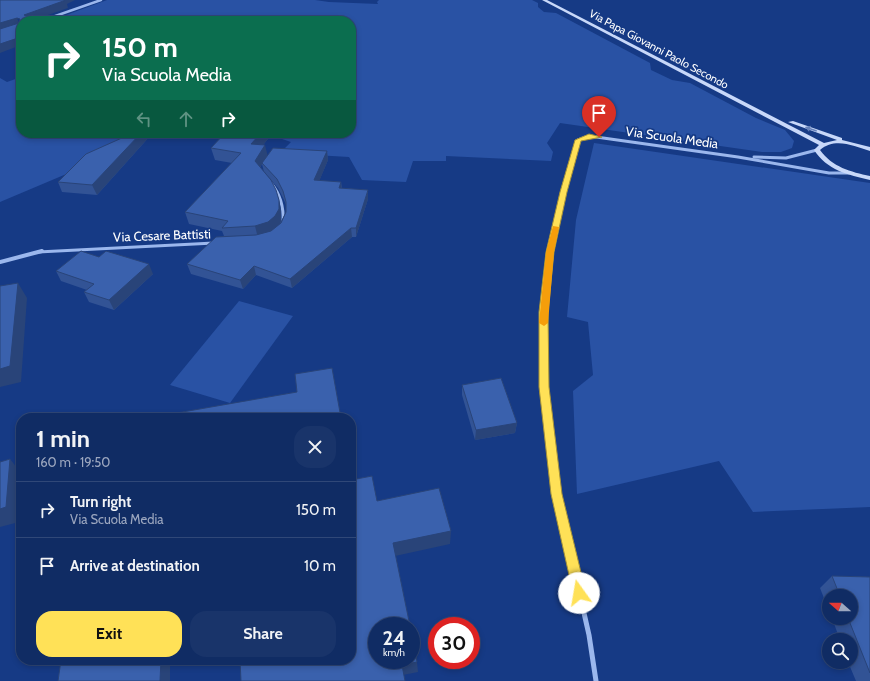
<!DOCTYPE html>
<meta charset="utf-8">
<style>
:root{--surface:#102c64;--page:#19346a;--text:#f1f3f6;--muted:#9ca7bf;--line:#304878;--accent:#ffe157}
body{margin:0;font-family:Cabin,sans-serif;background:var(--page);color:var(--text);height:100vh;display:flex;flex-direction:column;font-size:15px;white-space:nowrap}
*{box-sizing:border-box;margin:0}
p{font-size:13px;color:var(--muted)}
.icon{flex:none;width:22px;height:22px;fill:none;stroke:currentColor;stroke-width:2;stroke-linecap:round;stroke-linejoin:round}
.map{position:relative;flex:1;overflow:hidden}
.drawer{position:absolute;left:16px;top:413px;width:340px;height:252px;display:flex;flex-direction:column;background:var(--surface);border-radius:16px;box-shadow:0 2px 6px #0003,0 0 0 1px var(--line)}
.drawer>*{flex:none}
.banner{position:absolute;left:16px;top:16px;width:340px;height:122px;border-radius:16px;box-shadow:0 2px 6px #0003,0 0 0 1px var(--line);background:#0b6e4f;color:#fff;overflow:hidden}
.needle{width:26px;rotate:291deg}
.tools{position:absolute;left:822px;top:589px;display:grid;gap:8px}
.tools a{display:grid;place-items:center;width:36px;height:36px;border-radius:50%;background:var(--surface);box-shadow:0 2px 6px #0003,0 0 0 1px var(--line);font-size:20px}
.speed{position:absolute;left:368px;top:617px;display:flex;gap:8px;font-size:20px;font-weight:700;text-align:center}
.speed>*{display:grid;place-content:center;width:52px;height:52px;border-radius:50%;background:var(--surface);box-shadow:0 2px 6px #0003,0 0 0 1px var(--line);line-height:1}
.speed small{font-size:10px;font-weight:400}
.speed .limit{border:6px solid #d22;background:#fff;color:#111}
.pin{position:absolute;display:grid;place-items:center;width:34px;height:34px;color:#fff;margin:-41px -17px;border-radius:50% 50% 50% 0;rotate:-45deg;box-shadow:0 0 4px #0007}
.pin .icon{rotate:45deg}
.me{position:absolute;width:44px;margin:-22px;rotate:347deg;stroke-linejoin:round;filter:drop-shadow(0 0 3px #0008)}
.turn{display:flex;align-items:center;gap:14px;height:84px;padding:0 20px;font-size:18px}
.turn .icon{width:52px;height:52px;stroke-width:2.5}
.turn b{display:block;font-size:28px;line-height:34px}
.lanes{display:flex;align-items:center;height:38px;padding:0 20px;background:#0003;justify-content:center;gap:20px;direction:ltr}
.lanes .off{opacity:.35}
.round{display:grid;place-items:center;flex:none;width:42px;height:42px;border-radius:16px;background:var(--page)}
.summary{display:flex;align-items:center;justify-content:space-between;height:68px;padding:0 20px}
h1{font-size:24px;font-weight:700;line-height:30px}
.button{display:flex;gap:8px;margin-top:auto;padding:8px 20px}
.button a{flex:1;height:46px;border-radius:16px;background:var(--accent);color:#111;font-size:16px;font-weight:700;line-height:46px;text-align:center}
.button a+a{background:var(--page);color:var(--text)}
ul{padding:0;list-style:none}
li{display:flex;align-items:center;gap:12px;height:56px;padding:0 20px;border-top:1px solid var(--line)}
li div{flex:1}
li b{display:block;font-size:15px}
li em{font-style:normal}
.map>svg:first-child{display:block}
</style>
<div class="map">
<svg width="870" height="681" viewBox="0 0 870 681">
<rect width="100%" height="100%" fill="#163a85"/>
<g fill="#2952a4">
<polygon points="107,0 315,0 329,2 378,4 377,2 379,0 532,0 538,3 538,7 544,12 556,13 650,63 651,70 672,80 690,83 756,118 785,130 794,141 792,148 781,152 762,152 560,123 547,143 553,152 551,161 446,156 446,161 413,161 406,182 362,180 349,157 280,153 291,142 282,139 289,133 351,133 351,21 50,21"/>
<polygon points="21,77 21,133 155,133 90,164 0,202 0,78 7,82"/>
<polygon points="594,143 870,183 870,507 753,512 719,461 577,494 573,391 593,375 588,322 567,317 576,220"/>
<polygon points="239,301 293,316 230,403 170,385"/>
</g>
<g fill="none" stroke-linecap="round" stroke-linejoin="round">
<polyline stroke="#9bb7ed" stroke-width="2.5" points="41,21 101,0"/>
<g stroke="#9bb7ed" stroke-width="3">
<polyline points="754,157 786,158 817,150"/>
<path d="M271,183c10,12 13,24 12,39"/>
<polyline points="38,252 214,243"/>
<polyline points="550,252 578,140 589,136 738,157 829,173 849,173"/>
</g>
<g stroke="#9bb7ed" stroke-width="4">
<polyline points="0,262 42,251"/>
<path d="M550,438c-7,-62 -10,-125 0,-187"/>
</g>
<polyline stroke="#9bb7ed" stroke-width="5" points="550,437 557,494 589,635 596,681"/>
<path fill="#c8d8f9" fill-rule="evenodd" d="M542,0h5l277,143 13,-3 -49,-18 5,-1 49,17v2l28,7v4c-16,-5 -35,-14 -50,-1 12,17 31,22 50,26v4c-22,-5 -43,-10 -56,-30l5,-5z"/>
</g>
<g fill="#325395" fill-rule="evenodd">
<path d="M225,133h48l-10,12 4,11 60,-5 1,9 -9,21 22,1 1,6 26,2v9l-12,38h-4l-60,51 -36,-13 -13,14 -52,-15 -4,-10 37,-28 -2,-5 -33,-7 -4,-12 47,-49 -17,-3 -4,-12zM262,164l2,8 14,16 6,12 2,5v7l-6,11 1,-2v-9l-2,-12 -19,-32z"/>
<polygon points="150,136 97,195 62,192 58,182"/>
<polygon points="56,271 153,274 114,310 89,302 84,292 87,290 61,281"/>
<polygon points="462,385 517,423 515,433 475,440 462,395"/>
<polygon points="832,576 870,577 870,681 856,681 848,662 851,662 851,640 840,640 832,618 851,618 851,596 829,596 829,611 820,588"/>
</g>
<g fill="#294479">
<polygon points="59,0 75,0 67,4 68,8 31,21 24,15"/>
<polygon points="17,18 20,25 0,32 0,23"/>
<polygon points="21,37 21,45 0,53 0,44"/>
<polygon points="141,133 149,133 150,136 97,195 92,185"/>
<polygon points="261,133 273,133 254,156 251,144"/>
<polygon points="265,145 268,157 262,163 262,164 257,173 255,161"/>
<polygon points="327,151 328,160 316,189 314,180"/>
<polygon points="341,182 342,191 339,188"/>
<polygon points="368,190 368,199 356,237 356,228"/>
<polygon points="279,200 281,212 281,221 278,228 258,238 255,226"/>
<polygon points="351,228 352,237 292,288 290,279"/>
<polygon points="149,264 153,274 114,310 109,300"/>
<polygon points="254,266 256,275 243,289 240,280"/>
<polygon points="18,283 27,298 21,382 0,387 0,369"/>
<polygon points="517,423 515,433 475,440 476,430"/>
<polygon points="10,459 21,473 21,486 19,522 0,527 0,509"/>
<polygon points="451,531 450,544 395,556 393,543"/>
<polygon points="161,660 170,660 170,681 160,681"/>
<polygon points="417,662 418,672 403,675 402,665"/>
</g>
<g fill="#3a61ad" stroke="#294479">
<polygon points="0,0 66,0 24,15 41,21 21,21 21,37 0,44 0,29 19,23 20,19 17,18 0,23"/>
<polygon points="133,133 141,133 92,185 58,182 86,154"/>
<polygon points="225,133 261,133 251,144 265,145 255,161 271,180 276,190 279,200 279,209 275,216 268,222 255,226 222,228 228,221 185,212 241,153 211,148"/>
<polygon points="273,148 327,151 314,180 341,182 339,188 368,190 356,228 351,228 290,279 254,266 240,280 187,264 216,237 256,235 271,231 281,223 286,212 286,202 283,191 277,179 262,163"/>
<polygon points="81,251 99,257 106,251 149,264 109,300 84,292 94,284 56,271"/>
<polygon points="18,283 10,366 0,369 0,286"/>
<polygon points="332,368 341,418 148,418 297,392 295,374"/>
<polygon points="501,378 517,423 476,430 462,385"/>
<polygon points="10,459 6,507 0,509 0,462"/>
<polygon points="372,476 377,501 439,488 451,531 393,543 410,626 377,626 377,660 411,660 411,630 417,662 402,665 405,681 241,681 240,660 351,660 351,480"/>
<polygon points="832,576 870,577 870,673 848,618 851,618 851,596 840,596"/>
<polygon points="61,660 161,660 160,681 58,681"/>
</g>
<defs><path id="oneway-solid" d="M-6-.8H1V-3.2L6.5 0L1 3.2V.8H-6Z"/></defs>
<use fill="#6681b9" href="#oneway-solid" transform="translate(811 129) rotate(-161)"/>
<polygon fill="#ffe157" stroke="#a69239" points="589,134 602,137 581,141 567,192 554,252 548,312 549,387 562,494 586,593 584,597 579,599 575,597 573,593 551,494 539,387 539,312 546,252 560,192 575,140"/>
<polygon fill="#f59e0b" points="553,226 559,227 554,252 548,323 544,326 539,323 546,252"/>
<g text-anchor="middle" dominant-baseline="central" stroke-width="3.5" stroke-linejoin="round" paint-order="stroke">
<g font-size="11" fill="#fff" stroke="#163a85">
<text transform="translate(659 49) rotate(28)">Via Papa Giovanni Paolo Secondo</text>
</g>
<g font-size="13" fill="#fff" stroke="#163a85">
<text transform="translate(672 137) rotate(8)">Via Scuola Media</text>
<text transform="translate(162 235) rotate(-2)">Via Cesare Battisti</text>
</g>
</g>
</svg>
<div class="tools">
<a><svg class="needle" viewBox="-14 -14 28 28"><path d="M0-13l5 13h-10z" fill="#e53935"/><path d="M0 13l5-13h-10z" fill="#9ca7bf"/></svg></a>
<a><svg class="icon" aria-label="search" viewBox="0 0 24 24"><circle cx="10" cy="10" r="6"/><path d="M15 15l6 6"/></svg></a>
</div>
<div class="speed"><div>24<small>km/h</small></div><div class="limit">30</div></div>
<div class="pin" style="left:599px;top:137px;background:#d93025"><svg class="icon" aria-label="arrive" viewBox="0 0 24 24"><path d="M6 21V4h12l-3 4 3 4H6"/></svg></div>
<svg class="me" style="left:579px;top:593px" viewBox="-20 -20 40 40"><circle r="19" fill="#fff"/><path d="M0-13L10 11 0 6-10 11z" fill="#ffe157"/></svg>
<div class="banner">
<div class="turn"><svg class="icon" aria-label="right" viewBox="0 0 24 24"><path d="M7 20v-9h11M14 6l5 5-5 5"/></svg><div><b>150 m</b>Via Scuola Media</div></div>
<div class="lanes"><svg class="icon off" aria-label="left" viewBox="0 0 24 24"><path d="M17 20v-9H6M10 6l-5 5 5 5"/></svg><svg class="icon off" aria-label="ahead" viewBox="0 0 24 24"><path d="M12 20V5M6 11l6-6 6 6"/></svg><svg class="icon" aria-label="right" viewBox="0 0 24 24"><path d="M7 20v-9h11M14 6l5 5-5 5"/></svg></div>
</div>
<section class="drawer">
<div class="summary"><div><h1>1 min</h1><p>160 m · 19:50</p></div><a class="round"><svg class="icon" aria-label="close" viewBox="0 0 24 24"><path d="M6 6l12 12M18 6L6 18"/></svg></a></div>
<ul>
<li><svg class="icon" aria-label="right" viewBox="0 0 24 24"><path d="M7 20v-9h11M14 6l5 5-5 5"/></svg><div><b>Turn right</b><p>Via Scuola Media</p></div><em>150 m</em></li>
<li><svg class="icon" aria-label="arrive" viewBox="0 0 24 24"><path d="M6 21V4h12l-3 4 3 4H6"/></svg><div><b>Arrive at destination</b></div><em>10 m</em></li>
</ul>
<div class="button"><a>Exit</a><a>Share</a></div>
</section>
</div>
